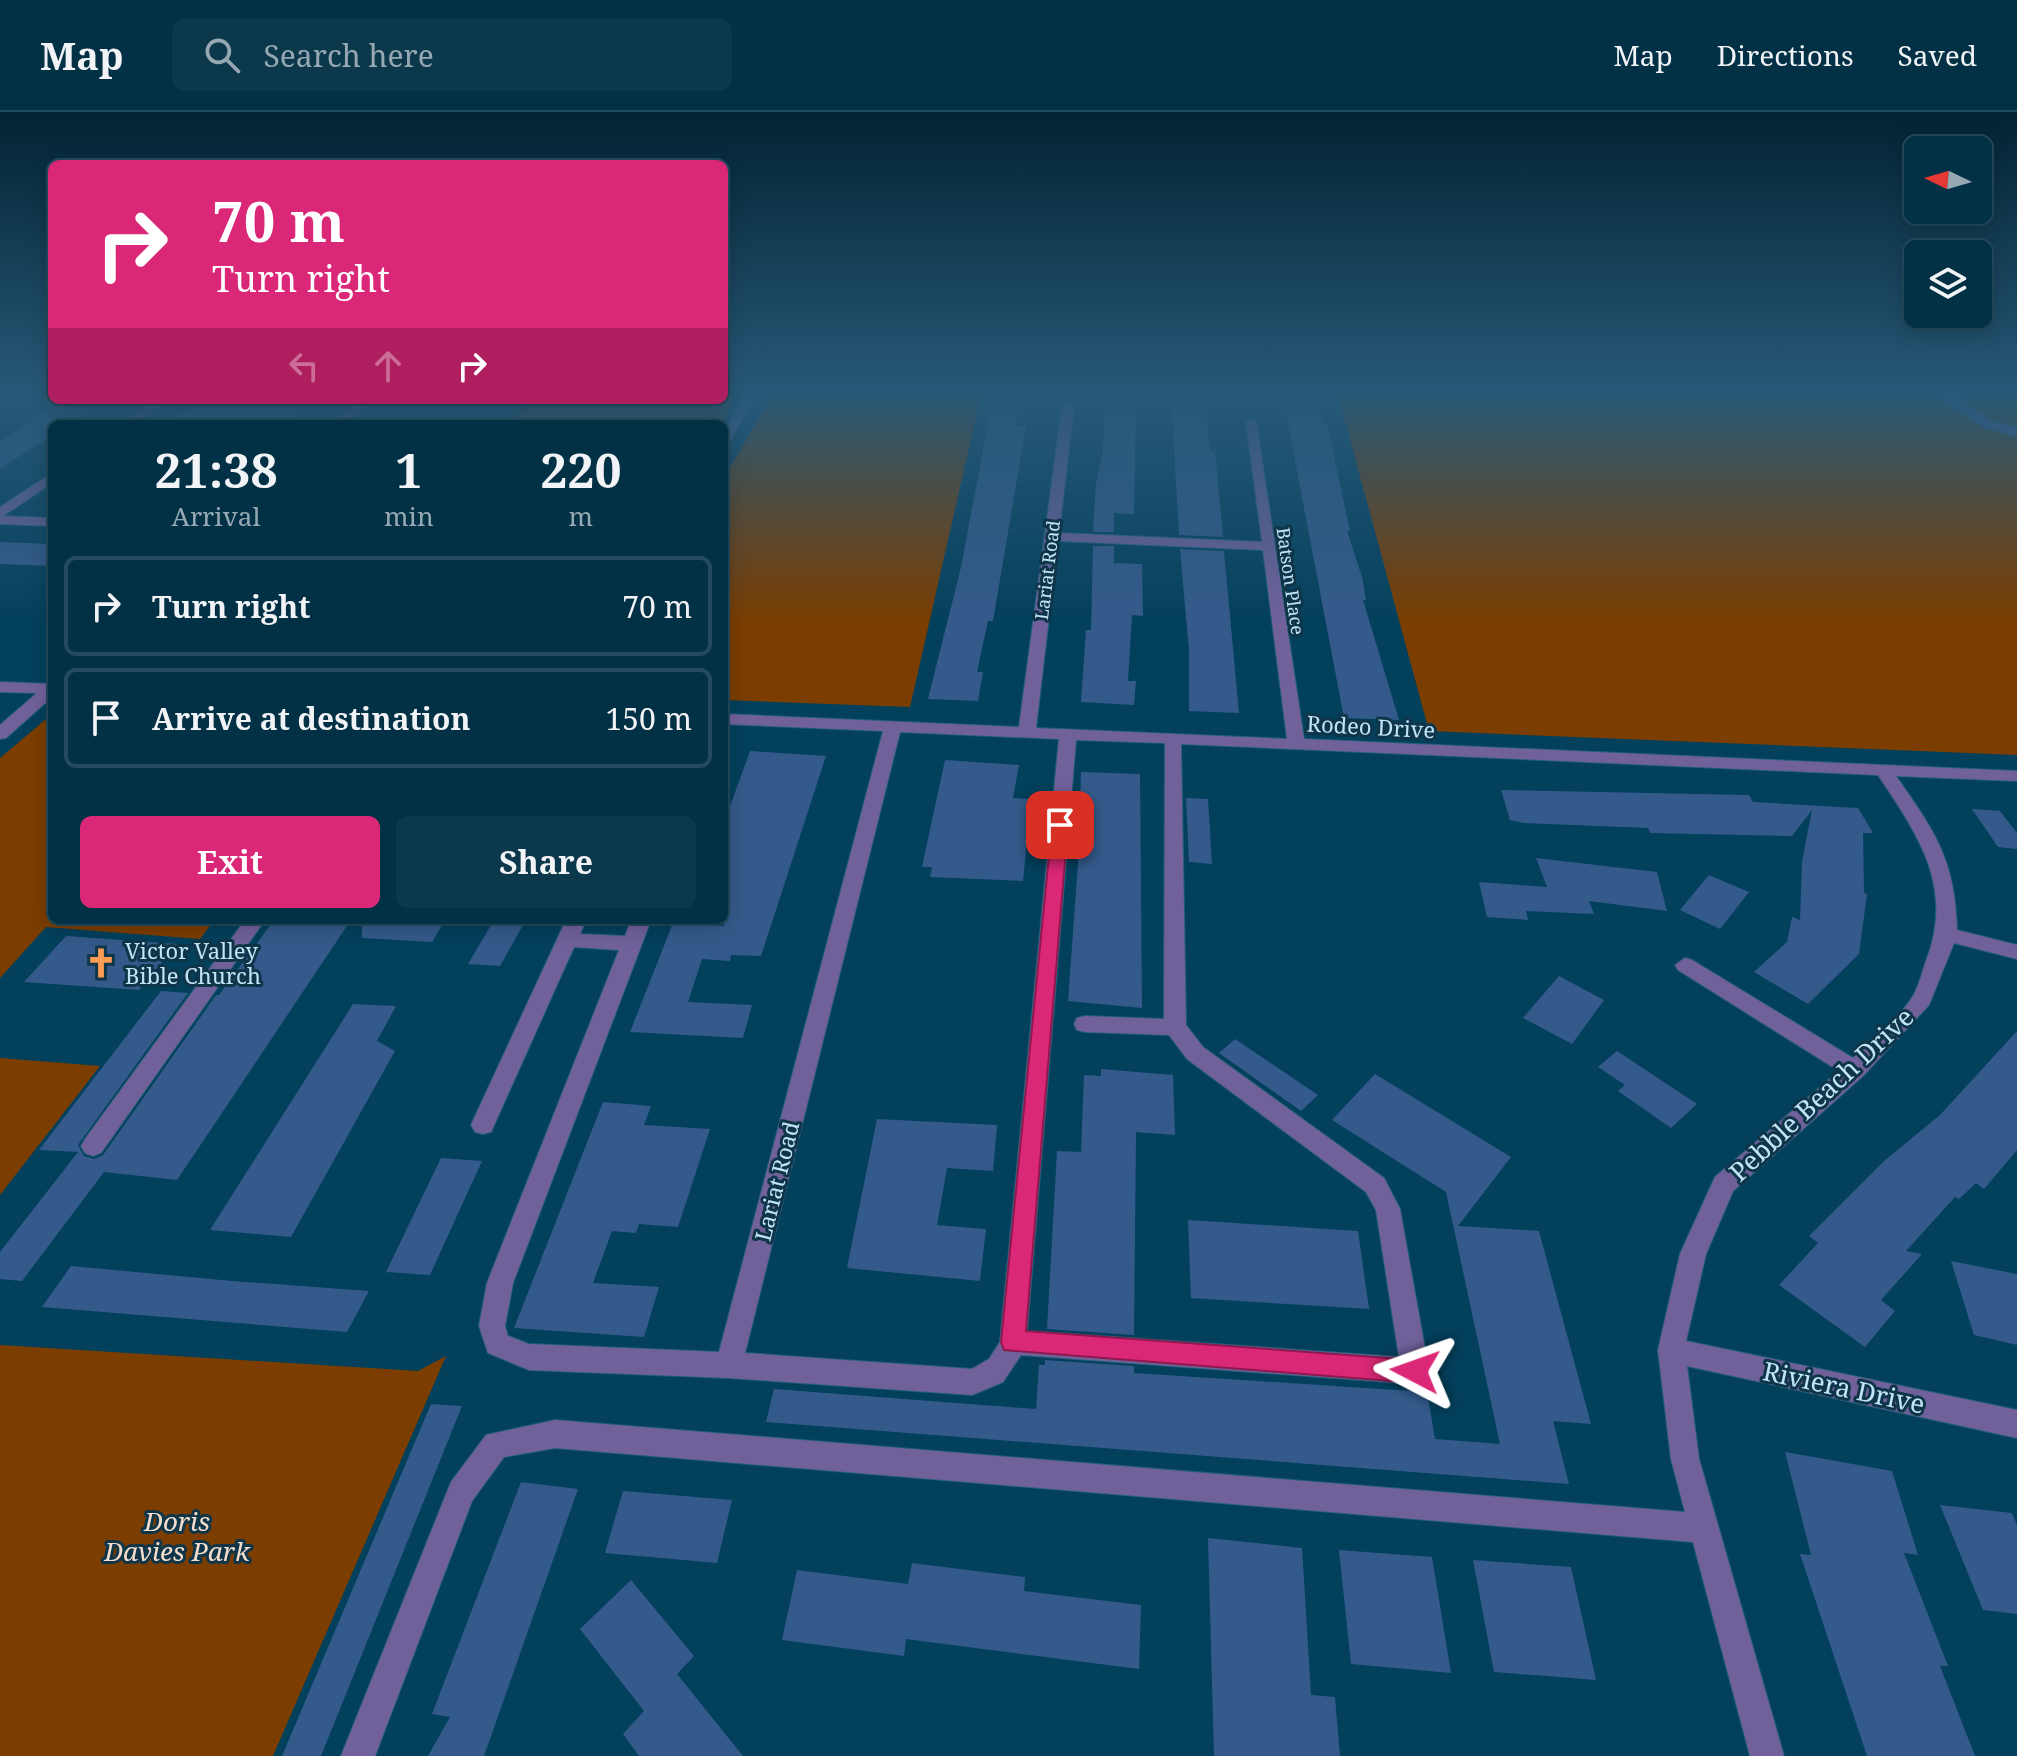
<!DOCTYPE html>
<style>
:root{--surface:#023045;--page:#0c384c;--text:#f1f3f6;--muted:#96a9b3;--line:#234b5e;--accent:#db2777}
body{margin:0;font-family:"Noto Serif",serif;background:var(--page);color:var(--text);height:100vh;display:flex;flex-direction:column;font-size:30px;white-space:nowrap}
*{box-sizing:border-box;margin:0}
p{font-size:26px;color:var(--muted)}
.icon{flex:none;width:44px;height:44px;fill:none;stroke:currentColor;stroke-width:2;stroke-linecap:round;stroke-linejoin:round}
.map{position:relative;flex:1;overflow:hidden}
.details{position:absolute;left:48px;top:308px;width:680px;height:504px;display:flex;flex-direction:column;background:var(--surface);border-radius:12px;box-shadow:0 4px 20px #0003,0 0 0 2px var(--line)}
.details>*{flex:none}
.hud{position:absolute;left:48px;top:48px;width:680px;height:244px;border-radius:12px;box-shadow:0 4px 20px #0003,0 0 0 2px var(--line);background:#db2777;color:#fff;overflow:hidden}
.needle{width:52px;rotate:275deg}
.buttons{position:absolute;left:1904px;top:24px;display:grid;gap:16px}
.buttons a{display:grid;place-items:center;width:88px;height:88px;border-radius:12px;background:var(--surface);box-shadow:0 4px 20px #0003,0 0 0 2px var(--line);font-size:40px}
.pin{position:absolute;display:grid;place-items:center;width:68px;height:68px;color:#fff;margin:-34px;border-radius:16px;box-shadow:0 4px 12px #0006}
.me{position:absolute;width:88px;margin:-44px;rotate:274deg;stroke-linejoin:round;filter:drop-shadow(0 0 6px #0008)}
.turn{display:flex;align-items:center;gap:28px;height:168px;padding:0 32px;font-size:36px}
.turn .icon{width:104px;height:104px;stroke-width:2.5}
.turn b{display:block;font-size:56px;line-height:68px}
.lanes{display:flex;align-items:center;height:76px;padding:0 32px;background:#0003;justify-content:center;gap:40px;direction:ltr}
.lanes .off{opacity:.35}
.eta{display:flex;justify-content:space-evenly;align-items:center;height:136px;text-align:center}
.eta b{font-size:48px;font-weight:700;line-height:56px}
.action{display:flex;gap:16px;margin-top:auto;padding:16px 32px}
.action a{flex:1;height:92px;border-radius:12px;background:var(--accent);color:#fff;font-size:32px;font-weight:700;line-height:92px;text-align:center}
.action a+a{background:var(--page);color:var(--text)}
ul{padding:0;list-style:none}
li{display:flex;align-items:center;gap:24px;height:100px;margin:0 16px 12px;padding:0 16px;border:4px solid var(--line);border-radius:12px}
li div{flex:1}
li b{display:block;font-size:30px}
li em{font-style:normal}
header{display:flex;align-items:center;gap:48px;box-sizing:border-box;height:112px;padding:0 40px;background:var(--surface);border-bottom:2px solid var(--line)}
header strong{font-size:38px}
nav{display:flex;gap:44px;margin-inline-start:auto;font-size:28px}
.search{width:560px;height:72px;background:var(--page);display:flex;align-items:center;gap:20px;box-sizing:border-box;padding:0 28px;border-radius:12px;color:var(--muted);font-size:30px}
.map>svg:first-child{display:block}
</style>
<header>
<strong>Map</strong>
<div class="search"><svg class="icon" aria-label="search" viewBox="0 0 24 24"><circle cx="10" cy="10" r="6"/><path d="M15 15l6 6"/></svg>Search here</div>
<nav><a>Map</a><a>Directions</a><a>Saved</a></nav>
</header>
<div class="map">
<svg width="2017" height="1644" viewBox="0 0 2017 1644">
<rect width="100%" height="100%" fill="#03405c"/>
<g fill="#7b3d00">
<polygon points="724,283 738,283 721,312 514,307 531,288 724,288"/>
<polygon points="772,283 981,283 910,595 724,588 724,366"/>
<polygon points="1338,283 2017,283 2017,643 1429,619"/>
<polygon points="52,602 52,808 214,808 200,827 46,815 0,866 0,646"/>
<polygon points="0,946 100,954 0,1083"/>
<polygon points="0,1233 418,1259 446,1244 273,1644 0,1644"/>
</g>
<g fill="#345a8b">
<polygon points="1171,283 1205,292 1210,339 1215,339 1223,425 1179,423"/>
<polygon points="1136,285 1134,402 1114,401 1114,420 1093,420 1096,371 1103,338 1105,289"/>
<polygon points="200,288 315,288 284,312 167,312"/>
<polygon points="60,290 99,291 68,312 52,312 52,323 0,357 0,330"/>
<polygon points="992,290 1019,291 1015,314 1026,314 993,509 988,509 977,560 983,560 978,589 928,587 961,455"/>
<polygon points="1309,294 1328,316 1350,419 1347,419 1362,465 1366,488 1363,488 1399,608 1344,606 1285,296"/>
<polygon points="0,430 52,432 52,454 0,452"/>
<polygon points="1093,434 1114,434 1114,451 1142,452 1143,504 1132,503 1128,569 1136,569 1134,593 1081,590 1086,518 1091,518"/>
<polygon points="1180,437 1224,439 1239,601 1189,599 1189,539"/>
<polygon points="750,639 826,644 761,844 731,843 730,849 702,847 688,890 752,893 743,926 630,920 673,811 724,814 724,711"/>
<polygon points="945,648 1019,653 1013,686 1050,688 1047,718 1028,717 1023,769 930,765 932,755 922,755"/>
<polygon points="1081,660 1140,662 1142,896 1068,889 1078,752 1078,720 1071,719 1074,690 1080,690"/>
<polygon points="1501,678 1749,683 1753,690 1858,696 1873,721 1863,721 1864,781 1867,782 1859,842 1808,892 1754,860 1787,830 1792,805 1800,808 1802,750 1812,698 1792,724 1650,721 1648,716 1524,711 1510,708"/>
<polygon points="1186,686 1208,687 1212,752 1189,750"/>
<polygon points="1972,697 2000,699 2017,721 2017,737 1998,735"/>
<polygon points="1536,746 1657,760 1667,799 1589,789 1594,802 1526,799 1528,808 1487,805 1479,770 1547,775"/>
<polygon points="1709,763 1749,780 1720,817 1680,798"/>
<polygon points="274,808 351,808 177,1068 104,1060 22,1169 0,1167 0,1140 78,1040 39,1038 161,879 188,881 78,1033 84,1044 94,1047 103,1043 216,883 219,883"/>
<polygon points="362,808 445,808 432,830 362,826"/>
<polygon points="494,808 526,808 500,854 468,852"/>
<polygon points="66,824 177,832 139,878 24,870"/>
<polygon points="1559,864 1604,888 1572,932 1523,906"/>
<polygon points="353,892 396,894 377,929 395,939 291,1125 210,1118"/>
<polygon points="2017,919 2017,1038 1984,1077 1976,1071 1959,1087 1955,1085 1906,1139 1922,1142 1881,1188 1895,1199 1865,1235 1779,1173 1818,1131 1809,1124 1884,1049 1940,1003"/>
<polygon points="1235,927 1318,983 1301,999 1219,941"/>
<polygon points="1617,939 1697,992 1671,1016 1618,979 1625,973 1598,955"/>
<polygon points="1101,957 1173,963 1175,1023 1136,1020 1134,1223 1047,1217 1057,1039 1081,1040 1084,963 1101,964"/>
<polygon points="1375,962 1511,1045 1458,1114 1539,1119 1591,1312 1553,1309 1569,1372 766,1310 774,1277 1036,1297 1039,1253 1045,1253 1045,1248 1134,1254 1134,1261 1427,1280 1435,1327 1500,1332 1446,1080 1332,1008"/>
<polygon points="603,990 651,994 644,1013 710,1017 678,1115 639,1112 636,1121 612,1119 593,1171 659,1175 644,1225 514,1216"/>
<polygon points="877,1007 997,1013 993,1059 947,1056 937,1113 986,1117 980,1169 847,1156"/>
<polygon points="441,1046 482,1049 430,1163 386,1160"/>
<polygon points="1188,1108 1358,1119 1369,1197 1191,1186"/>
<polygon points="1951,1149 2017,1162 2017,1233 1974,1223"/>
<polygon points="71,1154 232,1169 369,1179 347,1220 42,1195"/>
<polygon points="431,1292 462,1294 321,1644 282,1644"/>
<polygon points="1785,1340 1892,1359 1918,1443 1904,1441 1948,1554 1940,1554 1975,1644 1867,1644 1800,1442 1811,1443"/>
<polygon points="521,1370 578,1377 484,1644 428,1644 450,1605 432,1602"/>
<polygon points="623,1379 732,1388 717,1451 605,1441"/>
<polygon points="1940,1393 2012,1401 2017,1413 2017,1502 1983,1498"/>
<polygon points="1208,1426 1302,1436 1311,1583 1335,1585 1340,1644 1214,1644"/>
<polygon points="1339,1438 1432,1445 1451,1561 1351,1552"/>
<polygon points="1473,1448 1571,1455 1596,1568 1494,1560"/>
<polygon points="912,1451 1025,1465 1024,1479 1141,1493 1139,1557 906,1527 904,1544 782,1528 797,1458 908,1472"/>
<polygon points="631,1468 694,1544 677,1562 743,1644 639,1644 623,1622 644,1599 580,1517"/>
</g>
<g fill="none" stroke-linecap="round" stroke-linejoin="round">
<g stroke="#255e78" stroke-width="2">
<g id="minor">
<polygon points="746,283 757,283 730,329 724,333 724,319"/>
<polygon points="1936,283 1979,283 1958,288 1992,310 2017,316 2017,324 1984,315"/>
<polygon points="155,288 168,288 136,312 122,312"/>
<polygon points="359,288 372,288 346,312 333,312"/>
<path d="M1068,292l6,3 -15,126 203,9 -16,-120 10,-2 48,319 713,32v10l-121,-5c39,56 59,83 61,154l60,15v14l-63,-16 -25,62 -66,71 -130,115 -27,63 -20,87 331,69v28l-330,-72 12,93 85,297h-34l-57,-214 -1138,-94 -51,9 -32,44 -97,255h-34l110,-274 35,-47 69,-15 1130,92 -14,-53 -13,-109 22,-96 35,-77 124,-106 -161,-101 -3,-5 10,-7 7,2 161,98c19,-19 46,-39 60,-62 6,-10 9,-24 13,-35 29,-74 -8,-126 -48,-186l-697,-31 5,281 17,22 181,131 16,31 29,162 -4,9 -10,4 -394,-29 -18,27 -31,13 -243,-17 -200,-8 -41,-17 -9,-27 8,-43 132,-333 -45,-3 -83,185 -8,2 -8,-2 -4,-7 95,-205h20l-6,14 45,2 6,-16h20l-138,363 -8,43 3,10 21,8 190,8 164,-621 -159,-7v-10l295,13 43,-320zM1058,429l205,9 24,189 -251,-11zM900,620l159,7 -59,603 -11,17 -17,10 -227,-16zM1076,628l89,3 -1,276 -79,-3 -8,2 -3,6 3,6 8,2 84,3 18,24 179,133 10,18 23,147 -372,-26z"/>
<polygon points="52,361 52,371 3,404 52,406 52,414 0,412 0,395"/>
<polygon points="0,570 52,572 52,585 6,626 0,627 0,613 37,581 0,580"/>
<polygon points="245,808 265,808 101,1041 93,1044 85,1041 81,1034 85,1027"/>
</g>
</g>
<use href="#minor" fill="#71619b" fill-rule="evenodd"/>
</g>
<linearGradient id="sky" x2="0" y2="1"><stop stop-color="#022333"/><stop offset="0.55" stop-color="#285978"/><stop offset="1" stop-color="#285978" stop-opacity="0"/></linearGradient>
<rect width="2017" height="513" fill="url(#sky)"/>
<polygon fill="#db2777" stroke="#8e194d" stroke-width="2" points="1060,708 1068,713 1026,1219 1415,1248 1423,1251 1427,1259 1423,1267 1415,1271 1004,1238 1001,1230 1052,713"/>
<defs>
<g id="church-bare" transform="scale(2.4)"><path d="M-1.2-6h2.4v3.5h3.3v2.4h-3.3V6h-2.4V-.1h-3.3v-2.4h3.3Z" fill="#fd9d55" stroke="#0f3549" stroke-width="2.5" paint-order="stroke"/></g>
</defs>
<g fill-rule="evenodd">
<use href="#church-bare" x="101" y="851"/>
</g>
<g text-anchor="middle" dominant-baseline="central" stroke-width="6" stroke-linejoin="round" paint-order="stroke">
<g font-size="18" fill="#c2e4f9" stroke="#0f3549">
<text transform="translate(1047 458) rotate(-83)">Lariat Road</text>
<text transform="translate(1291 469) rotate(82)">Batson Place</text>
</g>
<g font-size="22" fill="#c2e4f9" stroke="#0f3549">
<text transform="translate(1371 614) rotate(3)">Rodeo Drive</text>
<text transform="translate(776 1069) rotate(-76)">Lariat Road</text>
</g>
<g font-size="22" fill="#c2e4f9" stroke="#0f3549" text-anchor="start">
<text x="125" y="838">Victor Valley<tspan x="125" dy="25">Bible Church</tspan></text>
</g>
<g font-size="26" fill="#c2e4f9" stroke="#0f3549">
<text transform="translate(1821 982) rotate(-43)">Pebble Beach Drive</text>
<text transform="translate(1844 1275) rotate(12)">Riviera Drive</text>
</g>
<g font-size="26" font-style="italic" fill="#f5ddcd" stroke="#0f3549">
<text x="177" y="1409">Doris<tspan x="177" dy="30">Davies Park</tspan></text>
</g>
</g>
</svg>
<div class="buttons">
<a><svg class="needle" viewBox="-14 -14 28 28"><path d="M0-13l5 13h-10z" fill="#e53935"/><path d="M0 13l5-13h-10z" fill="#96a9b3"/></svg></a>
<a><svg class="icon" aria-label="layers" viewBox="0 0 24 24"><path d="M12 4l9 5-9 5-9-5zM3 14l9 5 9-5"/></svg></a>
</div>
<div class="pin" style="left:1060px;top:713px;background:#d93025"><svg class="icon" aria-label="arrive" viewBox="0 0 24 24"><path d="M6 21V4h12l-3 4 3 4H6"/></svg></div>
<svg class="me" style="left:1415px;top:1259px" viewBox="-20 -20 40 40"><path d="M0-17L14 15 0 8-14 15z" fill="#db2777" stroke="#fff" stroke-width="4"/></svg>
<div class="hud">
<div class="turn"><svg class="icon" aria-label="right" viewBox="0 0 24 24"><path d="M7 20v-9h11M14 6l5 5-5 5"/></svg><div><b>70 m</b>Turn right</div></div>
<div class="lanes"><svg class="icon off" aria-label="left" viewBox="0 0 24 24"><path d="M17 20v-9H6M10 6l-5 5 5 5"/></svg><svg class="icon off" aria-label="ahead" viewBox="0 0 24 24"><path d="M12 20V5M6 11l6-6 6 6"/></svg><svg class="icon" aria-label="right" viewBox="0 0 24 24"><path d="M7 20v-9h11M14 6l5 5-5 5"/></svg></div>
</div>
<section class="details">
<div class="eta">
<div><b>21:38</b><p>Arrival</p></div>
<div><b>1</b><p>min</p></div>
<div><b>220</b><p>m</p></div>
</div>
<ul>
<li><svg class="icon" aria-label="right" viewBox="0 0 24 24"><path d="M7 20v-9h11M14 6l5 5-5 5"/></svg><div><b>Turn right</b></div><em>70 m</em></li>
<li><svg class="icon" aria-label="arrive" viewBox="0 0 24 24"><path d="M6 21V4h12l-3 4 3 4H6"/></svg><div><b>Arrive at destination</b></div><em>150 m</em></li>
</ul>
<div class="action"><a>Exit</a><a>Share</a></div>
</section>
</div>
